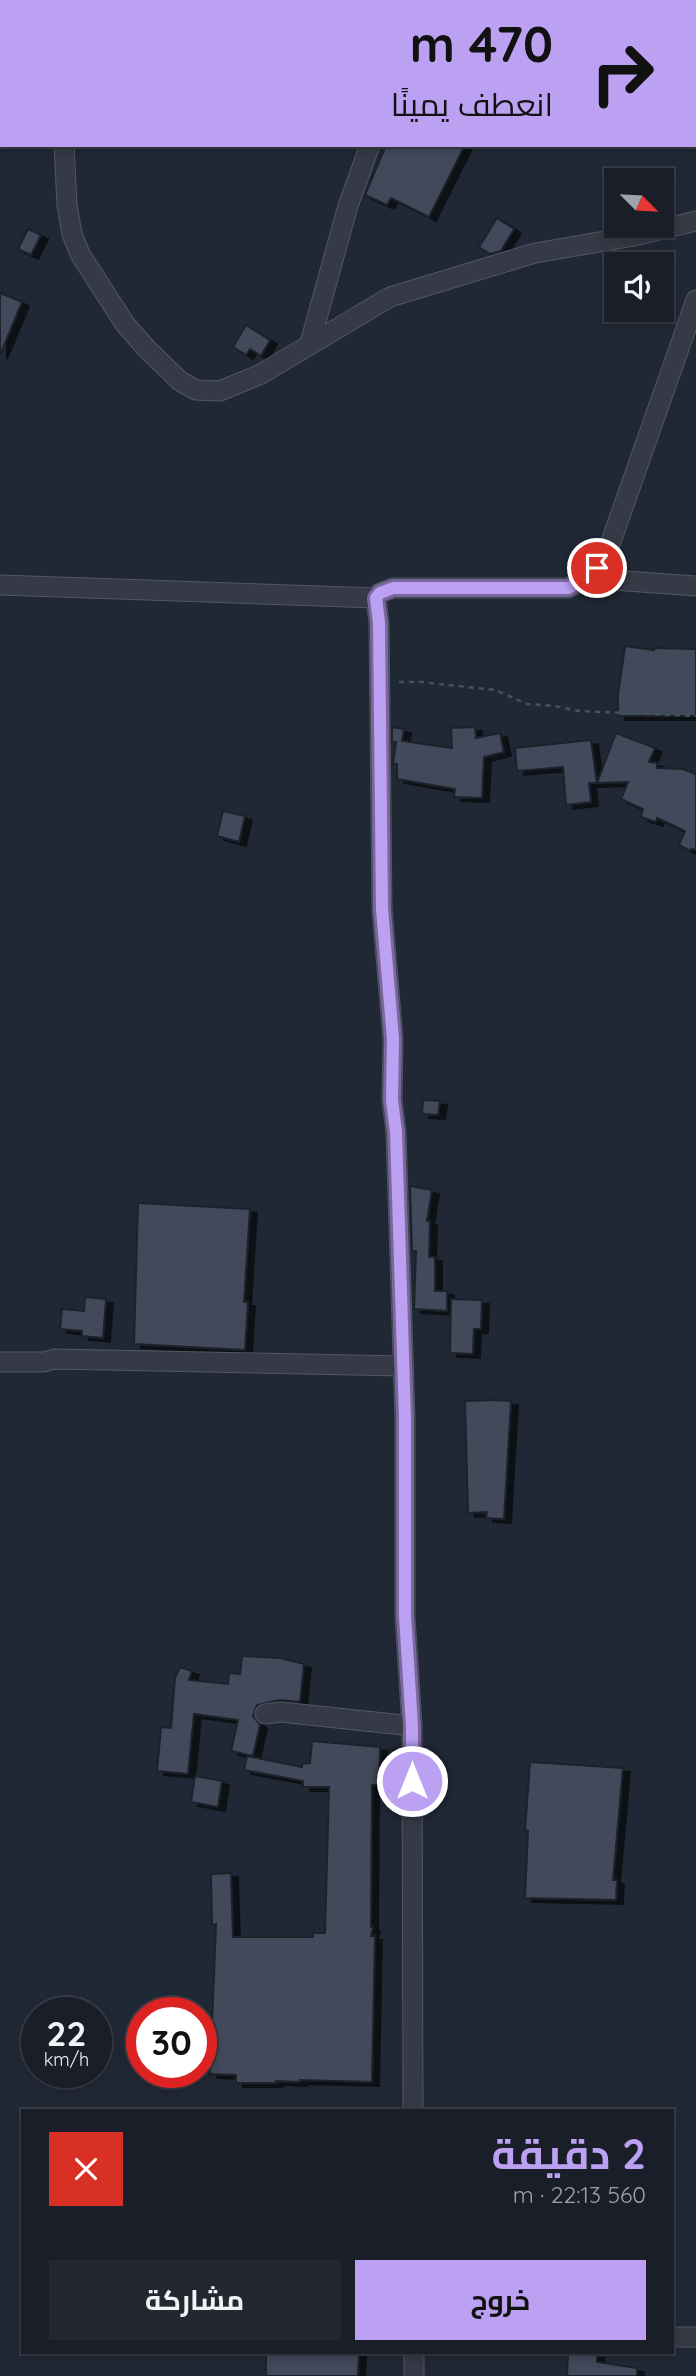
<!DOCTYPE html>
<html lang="ar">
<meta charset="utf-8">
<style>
:root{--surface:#191e28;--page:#222730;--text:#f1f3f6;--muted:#9fa2a8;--line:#373c45;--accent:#bca0f2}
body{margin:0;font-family:Quicksand,Cairo,sans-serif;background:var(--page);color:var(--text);direction:rtl;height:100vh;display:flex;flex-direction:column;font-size:26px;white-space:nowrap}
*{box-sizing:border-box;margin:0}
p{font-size:23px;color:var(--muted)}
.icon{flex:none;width:38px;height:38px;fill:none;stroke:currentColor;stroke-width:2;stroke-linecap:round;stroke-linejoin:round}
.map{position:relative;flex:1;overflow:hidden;direction:ltr}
.panel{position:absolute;left:21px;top:2109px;width:653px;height:245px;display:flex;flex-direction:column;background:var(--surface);border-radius:0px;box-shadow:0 4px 10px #0003,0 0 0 2px var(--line);direction:rtl}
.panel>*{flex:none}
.hud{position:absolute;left:0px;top:0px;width:696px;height:147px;box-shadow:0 4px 10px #0003,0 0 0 2px var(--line);direction:rtl;background:#bca0f2;color:#111;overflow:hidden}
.needle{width:46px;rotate:114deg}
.tools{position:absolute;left:604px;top:168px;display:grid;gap:14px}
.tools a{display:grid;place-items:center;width:70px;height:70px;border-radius:0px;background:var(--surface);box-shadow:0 4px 10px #0003,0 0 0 2px var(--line);font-size:35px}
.speed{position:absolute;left:21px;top:1997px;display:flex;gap:14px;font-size:35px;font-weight:700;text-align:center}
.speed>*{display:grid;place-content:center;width:91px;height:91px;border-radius:50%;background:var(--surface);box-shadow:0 4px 10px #0003,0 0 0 2px var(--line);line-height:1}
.speed small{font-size:18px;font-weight:400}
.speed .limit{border:10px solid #d22;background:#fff;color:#111}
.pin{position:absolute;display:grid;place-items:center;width:60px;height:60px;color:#fff;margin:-30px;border:4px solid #fff;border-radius:50%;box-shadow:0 2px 7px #0007}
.me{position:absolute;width:77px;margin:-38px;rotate:0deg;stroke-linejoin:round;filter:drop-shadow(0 0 5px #0008)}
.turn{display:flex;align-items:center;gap:24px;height:147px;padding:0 28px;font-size:32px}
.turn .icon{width:91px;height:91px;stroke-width:2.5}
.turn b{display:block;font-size:49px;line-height:60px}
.round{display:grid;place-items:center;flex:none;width:74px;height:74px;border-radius:0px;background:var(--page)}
.head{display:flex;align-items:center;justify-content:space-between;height:119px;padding:0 28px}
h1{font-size:42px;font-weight:700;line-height:52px;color:var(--accent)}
.primary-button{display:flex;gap:14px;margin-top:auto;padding:14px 28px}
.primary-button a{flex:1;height:80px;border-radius:0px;background:var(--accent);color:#111;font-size:28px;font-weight:700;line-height:80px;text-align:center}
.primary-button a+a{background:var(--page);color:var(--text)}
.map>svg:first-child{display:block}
</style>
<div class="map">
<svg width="696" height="2376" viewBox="0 0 696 2376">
<defs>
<filter id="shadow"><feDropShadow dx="7" dy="4" stdDeviation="0" flood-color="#0009"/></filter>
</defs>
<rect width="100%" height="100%" fill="#212835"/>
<g fill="#434a5a" stroke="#1c212c" stroke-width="2" filter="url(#shadow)">
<polygon points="386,145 465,145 429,217 391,198 387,205 365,195"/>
<polygon points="497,218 514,229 501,251 490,254 479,247"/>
<polygon points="28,229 41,235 31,255 18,249"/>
<polygon points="0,293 22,302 0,355"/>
<polygon points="246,325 270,340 261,356 250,349 246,355 233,347"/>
<polygon points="625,646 654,650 654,648 696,649 696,716 618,716 618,695"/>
<polygon points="392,727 404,729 402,741 452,748 451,728 475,727 476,738 500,733 504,752 484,757 482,798 454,797 455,789 397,779 397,764 393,764 396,742 392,742"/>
<polygon points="616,733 655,748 649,762 657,763 657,768 683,769 696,774 696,850 691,849 690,851 679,845 685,831 657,818 656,822 641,817 643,809 621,799 628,782 597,783"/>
<polygon points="591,740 597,783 589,783 591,802 566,805 563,767 517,771 515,748"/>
<polygon points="223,811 245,816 239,842 217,836"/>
<polygon points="423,1100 440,1101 438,1115 422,1114"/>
<polygon points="410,1186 432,1190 427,1221 430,1221 429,1257 435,1257 435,1291 447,1291 447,1311 414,1309 416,1251 412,1251"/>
<polygon points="138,1203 250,1209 244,1302 248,1302 245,1350 134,1344"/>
<polygon points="85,1297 106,1299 103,1338 82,1336 82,1331 60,1329 62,1309 84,1311"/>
<polygon points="451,1299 482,1300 481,1329 474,1329 473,1354 450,1353"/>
<polygon points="493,1400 511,1401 504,1519 486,1518 487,1512 468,1513 465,1401"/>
<polygon points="242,1656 280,1658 304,1664 300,1702 279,1700 257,1705 253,1716 260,1725 253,1756 231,1751 238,1720 194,1714 188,1774 157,1771 161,1727 171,1728 175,1678 180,1667 192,1671 189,1680 228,1684 229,1673 240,1674"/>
<polygon points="312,1741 380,1747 379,1785 372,1785 371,1927 373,1927 371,1936 375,1936 372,2082 300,2080 300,2082 276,2081 276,2083 236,2083 236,2075 210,2074 216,1924 212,1925 211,1874 231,1873 233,1937 313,1937 313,1933 325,1933 329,1787 303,1787 303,1781 244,1770 247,1756 302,1767 302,1764 310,1763"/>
<polygon points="530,1762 623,1768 613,1880 617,1880 616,1900 525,1898 528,1831 525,1830"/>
<polygon points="195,1776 222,1781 218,1807 191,1802"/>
<polygon points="266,2352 359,2352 358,2376 266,2376"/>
<polygon points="568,2354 597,2354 597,2362 637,2368 637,2376 567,2376"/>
</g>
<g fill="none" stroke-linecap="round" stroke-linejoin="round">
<g stroke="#525764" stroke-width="21">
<g id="minor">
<polyline points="54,0 54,2"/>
<polyline points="423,2 424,0"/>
<polyline points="64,145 67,205 72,234 80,254 125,324 146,348 180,381 196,390 220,391 261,374 390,297 535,253 634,236 696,221"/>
<polyline points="310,343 348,206 370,145"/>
<polyline points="586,578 696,586"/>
<polyline points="0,585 376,598"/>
<polyline points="0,1362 44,1362 54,1359 402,1366"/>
<polyline points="265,1714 281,1712 412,1726"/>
<polyline points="413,2110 412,1726 405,1616 405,1419 396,1132 392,1100 393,1039 382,909 379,623 376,598 380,593 393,588 568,588 586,578 607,553 696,300"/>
<polyline points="672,2337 696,2337"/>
<polyline points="414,2352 414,2376"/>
</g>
</g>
<polyline stroke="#455358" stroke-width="2.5" stroke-dasharray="5 5" stroke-linecap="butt" points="399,682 421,682 495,690 527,704 555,706 579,711 696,716"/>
<use href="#minor" stroke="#353a46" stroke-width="19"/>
</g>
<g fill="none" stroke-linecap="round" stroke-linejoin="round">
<g stroke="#7a689d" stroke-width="18">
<polyline id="route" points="412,1781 412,1726 405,1616 405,1419 396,1132 392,1100 393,1039 382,909 379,623 376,598 380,593 393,588 568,588 586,578 597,568"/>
</g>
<use href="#route" stroke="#bca0f2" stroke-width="12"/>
</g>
</svg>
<div class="tools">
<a><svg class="needle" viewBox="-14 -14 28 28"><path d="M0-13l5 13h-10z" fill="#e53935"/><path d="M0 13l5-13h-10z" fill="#9fa2a8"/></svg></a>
<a><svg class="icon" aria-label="sound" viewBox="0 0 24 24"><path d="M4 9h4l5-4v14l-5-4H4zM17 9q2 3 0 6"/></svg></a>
</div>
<div class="speed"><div>22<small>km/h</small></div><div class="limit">30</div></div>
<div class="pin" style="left:597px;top:568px;background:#d93025"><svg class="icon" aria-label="arrive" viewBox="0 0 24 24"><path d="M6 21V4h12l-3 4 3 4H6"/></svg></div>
<svg class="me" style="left:412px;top:1781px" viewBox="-20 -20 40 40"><circle r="17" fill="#bca0f2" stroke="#fff" stroke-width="3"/><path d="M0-11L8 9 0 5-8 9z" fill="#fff"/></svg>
<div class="hud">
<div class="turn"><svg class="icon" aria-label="right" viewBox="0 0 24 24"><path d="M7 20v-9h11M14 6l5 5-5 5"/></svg><div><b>470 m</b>انعطف يمينًا</div></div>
</div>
<section class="panel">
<div class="head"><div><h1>2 دقيقة</h1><p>560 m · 22:13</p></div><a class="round" style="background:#d93025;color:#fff"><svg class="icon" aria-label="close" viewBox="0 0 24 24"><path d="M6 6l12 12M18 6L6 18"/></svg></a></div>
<div class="primary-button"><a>خروج</a><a>مشاركة</a></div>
</section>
</div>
